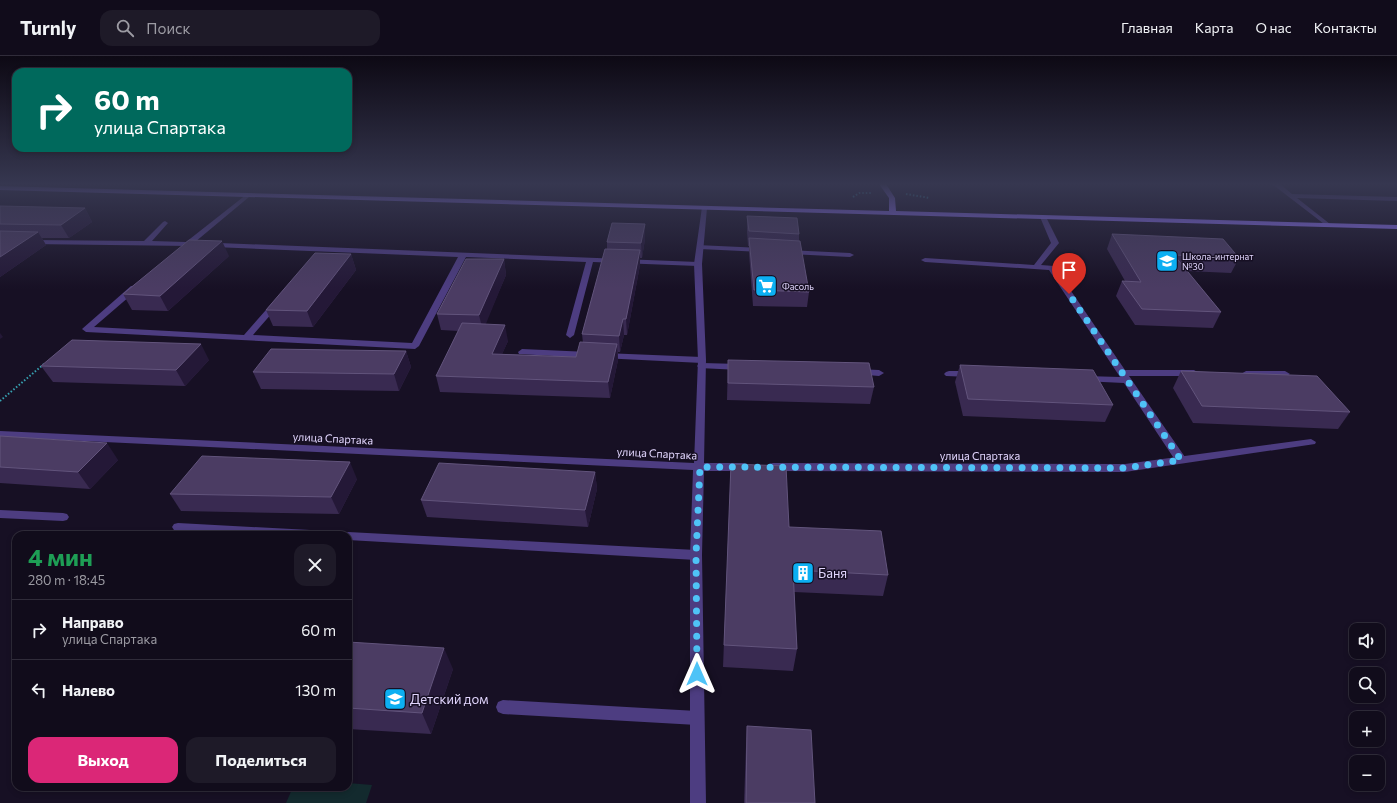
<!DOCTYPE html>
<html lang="ru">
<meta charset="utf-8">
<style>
:root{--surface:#110c1b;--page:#1e1a28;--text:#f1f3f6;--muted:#9c9ba3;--line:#302c3a;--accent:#db2777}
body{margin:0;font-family:Commissioner,sans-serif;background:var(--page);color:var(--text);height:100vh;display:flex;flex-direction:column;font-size:15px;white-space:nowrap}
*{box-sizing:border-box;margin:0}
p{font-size:13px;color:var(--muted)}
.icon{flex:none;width:22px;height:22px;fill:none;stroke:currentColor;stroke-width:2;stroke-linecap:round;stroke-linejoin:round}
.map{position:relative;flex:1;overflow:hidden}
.details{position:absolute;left:12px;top:475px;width:340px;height:260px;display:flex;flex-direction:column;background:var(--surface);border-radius:12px;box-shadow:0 2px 6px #0003,0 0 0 1px var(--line)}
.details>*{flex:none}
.hud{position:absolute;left:12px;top:12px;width:340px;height:84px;border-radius:12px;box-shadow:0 2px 6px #0003,0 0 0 1px var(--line);background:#00695c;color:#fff;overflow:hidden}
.buttons{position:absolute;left:1349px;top:567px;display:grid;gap:8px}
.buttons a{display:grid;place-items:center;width:36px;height:36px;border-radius:8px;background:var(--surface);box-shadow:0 2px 6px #0003,0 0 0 1px var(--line);font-size:20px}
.pin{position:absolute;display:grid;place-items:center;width:34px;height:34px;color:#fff;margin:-41px -17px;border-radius:50% 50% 50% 0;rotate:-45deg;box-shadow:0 0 4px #0007}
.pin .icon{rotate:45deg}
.me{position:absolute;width:44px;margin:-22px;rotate:0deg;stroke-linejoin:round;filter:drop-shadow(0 0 3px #0008)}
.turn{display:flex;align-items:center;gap:14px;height:84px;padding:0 16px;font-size:18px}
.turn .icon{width:52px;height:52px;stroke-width:2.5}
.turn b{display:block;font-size:28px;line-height:34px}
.round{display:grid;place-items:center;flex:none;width:42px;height:42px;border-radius:12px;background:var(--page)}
.summary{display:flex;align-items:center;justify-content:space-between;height:68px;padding:0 16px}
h1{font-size:24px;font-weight:700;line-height:30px;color:#1e9e55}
.primary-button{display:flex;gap:8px;margin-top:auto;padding:8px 16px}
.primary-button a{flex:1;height:46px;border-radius:12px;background:var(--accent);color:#fff;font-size:16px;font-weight:700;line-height:46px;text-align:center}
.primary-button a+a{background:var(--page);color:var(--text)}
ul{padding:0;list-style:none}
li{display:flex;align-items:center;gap:12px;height:60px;padding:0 16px;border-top:1px solid var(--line)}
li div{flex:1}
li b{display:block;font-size:15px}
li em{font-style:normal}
header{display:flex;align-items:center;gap:24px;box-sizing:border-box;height:56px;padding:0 20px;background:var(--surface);border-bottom:1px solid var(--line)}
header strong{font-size:19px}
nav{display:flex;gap:22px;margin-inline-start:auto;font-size:14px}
.search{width:280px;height:36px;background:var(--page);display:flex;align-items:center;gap:10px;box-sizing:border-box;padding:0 14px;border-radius:12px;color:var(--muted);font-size:15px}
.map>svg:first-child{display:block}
</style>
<header>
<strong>Turnly</strong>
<div class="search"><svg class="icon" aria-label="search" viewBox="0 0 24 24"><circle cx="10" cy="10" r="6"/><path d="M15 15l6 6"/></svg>Поиск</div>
<nav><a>Главная</a><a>Карта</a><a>О нас</a><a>Контакты</a></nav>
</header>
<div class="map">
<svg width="1397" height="747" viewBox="0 0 1397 747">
<rect width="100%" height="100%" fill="#171024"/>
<polygon fill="#132a2e" points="348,727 372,729 366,747 286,747 293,731 348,731"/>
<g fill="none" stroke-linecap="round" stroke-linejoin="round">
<g stroke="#36a1b1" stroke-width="2" stroke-dasharray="1.5 2" stroke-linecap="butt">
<polyline points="906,138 930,142"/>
<polyline points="853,141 859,137 871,137"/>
<polyline points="0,345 44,308"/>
</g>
<g fill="#4d3d81" fill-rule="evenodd">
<polygon points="1272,128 1280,128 1292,138 1397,141 1397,145 1297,142 1330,168 1331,169 1328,171"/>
<polygon points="247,138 249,139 249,141 195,186 698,206 702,208 698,210 593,206 574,279 570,282 566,279 586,206 466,201 419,290 415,293 86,276 82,273 131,230 134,230 138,232 137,234 94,271 244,279 273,246 276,246 280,248 253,279 412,287 458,201 190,190 31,188 27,186 31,184 144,185 163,166 165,165 168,167 152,185 186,186"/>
<polygon points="1043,159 1046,161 1059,187 1041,209 1054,210 1125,314 1194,314 1199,317 1194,320 1129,320 1185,401 1186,404 1185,407 1177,407 1124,327 1082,325 1080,323 1082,321 1085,320 1120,321 1049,214 925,206 921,204 925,202 1034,209 1051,187 1040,161"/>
<polygon points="697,189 762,192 766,194 762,196 700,193 697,193"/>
<polygon points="787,194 850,197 854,199 850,201 790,198 787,198"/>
<polygon points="522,293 589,296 593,299 589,302 519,298 518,296"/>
<polygon points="604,297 702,301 706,304 702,307 601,302 600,300"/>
<polygon points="702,307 740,308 745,311 740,314 699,312 697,310 699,308"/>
<polygon points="858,313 879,314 884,317 879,320 855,318 853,316 855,314"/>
<polygon points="949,315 971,315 976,318 971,321 946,320 944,318 946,316"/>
<polygon points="1246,315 1285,315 1290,318 1285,321 1243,320 1241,318"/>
<polygon points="0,454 63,457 67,458 69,461 67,464 63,465 0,462"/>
<polygon points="178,467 329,475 333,476 335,479 247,479 178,475 174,474 172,471 174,468"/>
<polygon points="348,476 696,494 700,496 702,499 700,502 696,504 348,484 348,479 343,479"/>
<polygon points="503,644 697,655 702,657 704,662 702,667 697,669 503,658 498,656 496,651 498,646"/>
</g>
<g fill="#4d3d81" fill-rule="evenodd">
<polygon points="702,151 707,152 702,208 706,304 704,407 743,407 747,408 748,411 747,414 743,415 704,415 702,499 706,747 690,747 690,499 693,414 0,381 0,375 694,407 698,304 694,208"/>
<polygon points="1311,383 1316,386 1315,388 1125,416 773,415 769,414 768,411 769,408 773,407 1125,408"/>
</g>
<polygon fill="#8f72f8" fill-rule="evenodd" points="879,128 886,128 895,142 896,155 1397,169 1397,173 0,134 0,130 889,155 889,142"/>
</g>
<g fill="#392a51">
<polygon points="0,150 85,152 92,166 69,182 42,182 46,189 0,221"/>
<polygon points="747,160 799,178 799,185 809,236 807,251 753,250 749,197 749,190 748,190 747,175"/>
<polygon points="1112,178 1239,202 1231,217 1187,215 1221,256 1213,272 1135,269 1116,240 1122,225 1125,225 1107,193"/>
<polygon points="645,183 642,202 640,202 640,209 627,279 624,279 620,296 618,296 618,304 610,342 440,336 436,320 459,275 441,274 437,258 504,203 506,219 485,268 508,285 502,298 576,301 583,287 582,278 607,193 607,186"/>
<polygon points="351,198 356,214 313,271 273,270 266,254"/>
<polygon points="229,200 168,255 132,254 123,238"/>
<polygon points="406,295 411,311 399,335 261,333 253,316"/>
<polygon points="209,304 185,330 53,326 41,310"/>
<polygon points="728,304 874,331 870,348 727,344"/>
<polygon points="960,309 1113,349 1105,366 963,360 955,326"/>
<polygon points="1181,315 1350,356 1338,373 1193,367 1173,332"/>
<polygon points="0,380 118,404 90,433 0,427"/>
<polygon points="731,408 789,471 888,519 883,540 794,536 797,593 793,615 723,611"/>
<polygon points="595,416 597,433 588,471 427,461 421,444"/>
<polygon points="357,423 339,458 181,455 170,438"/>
<polygon points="348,586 453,613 431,678 348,673"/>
<polygon points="747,670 815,747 744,747 746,690"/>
</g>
<g fill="#241837">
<polygon points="85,152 92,166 69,182 61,169"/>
<polygon points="645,168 645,183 642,202 641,187"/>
<polygon points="38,176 46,189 0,221 0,201"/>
<polygon points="222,185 229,200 168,255 160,240"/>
<polygon points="640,194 640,209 627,279 626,263"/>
<polygon points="351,198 356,214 313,271 307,255"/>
<polygon points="504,203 506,219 483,275 479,259"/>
<polygon points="623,263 624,279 620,296 619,280"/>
<polygon points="505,269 508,285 495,314 492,298"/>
<polygon points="0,277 3,281 0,283"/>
<polygon points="201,288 209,304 185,330 176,314"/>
<polygon points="617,288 618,304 610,342 608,326"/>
<polygon points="406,295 411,311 399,335 394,318"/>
<polygon points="107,387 118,404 90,433 78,416"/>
<polygon points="350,406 357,423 339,458 331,441"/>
<polygon points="595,416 597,433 588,471 585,454"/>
<polygon points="444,592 453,613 431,678 422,657"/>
</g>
<g fill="#4b3c63" stroke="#62547c">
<polygon points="0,150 85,152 61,169 0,168"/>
<polygon points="747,160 797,162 799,178 749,175"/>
<polygon points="612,167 645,168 641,187 607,186"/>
<polygon points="0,175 38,176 0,201"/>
<polygon points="1112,178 1223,183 1239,202 1174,199 1221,256 1142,253 1122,225 1141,226"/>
<polygon points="749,182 800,185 809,236 754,234"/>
<polygon points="189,184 222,185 160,240 123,238"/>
<polygon points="605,193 640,194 626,263 623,263 619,280 582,278"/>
<polygon points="315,197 351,198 307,255 266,254"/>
<polygon points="466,203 504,203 479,259 437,258"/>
<polygon points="462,267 505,269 492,298 576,301 580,286 617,288 608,326 436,320"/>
<polygon points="72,284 201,288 176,314 41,310"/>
<polygon points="271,293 406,295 394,318 253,316"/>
<polygon points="728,304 869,307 874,331 728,327"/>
<polygon points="960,309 1093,314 1113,349 968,343"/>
<polygon points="1181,315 1317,320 1350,356 1202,350"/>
<polygon points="0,380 107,387 78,416 0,411"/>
<polygon points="202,400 350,406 331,441 170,438"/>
<polygon points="439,407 595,416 585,454 421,444"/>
<polygon points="731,408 786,410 789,471 881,475 888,519 793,514 797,593 724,589"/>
<polygon points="348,586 444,592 422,657 348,652"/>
<polygon points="747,670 811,674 815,747 746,747"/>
</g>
<linearGradient id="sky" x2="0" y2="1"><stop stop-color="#0d0914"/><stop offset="0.55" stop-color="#363750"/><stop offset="1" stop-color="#363750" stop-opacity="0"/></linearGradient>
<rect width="1397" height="233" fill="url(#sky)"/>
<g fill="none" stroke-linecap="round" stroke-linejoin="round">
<polyline stroke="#4fc3f7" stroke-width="7" stroke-dasharray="0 12.6" points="697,618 696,499 700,411 1125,412 1181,404 1069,238"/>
</g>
<defs>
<g id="school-square" transform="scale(1.15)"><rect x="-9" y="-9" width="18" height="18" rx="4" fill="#0caff2" stroke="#171024"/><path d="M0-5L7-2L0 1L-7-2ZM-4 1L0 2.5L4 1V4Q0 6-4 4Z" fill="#fff"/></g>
<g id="supermarket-square" transform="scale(1.15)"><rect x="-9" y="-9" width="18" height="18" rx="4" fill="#0caff2" stroke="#171024"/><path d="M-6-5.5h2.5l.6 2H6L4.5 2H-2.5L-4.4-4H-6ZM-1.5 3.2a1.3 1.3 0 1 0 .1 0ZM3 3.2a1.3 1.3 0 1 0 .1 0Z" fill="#fff"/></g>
<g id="building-square" transform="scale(1.15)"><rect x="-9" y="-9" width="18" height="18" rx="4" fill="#0caff2" stroke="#171024"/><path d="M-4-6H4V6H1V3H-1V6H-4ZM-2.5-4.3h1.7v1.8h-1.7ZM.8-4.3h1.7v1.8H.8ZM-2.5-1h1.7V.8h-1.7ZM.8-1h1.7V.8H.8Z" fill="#fff"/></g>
</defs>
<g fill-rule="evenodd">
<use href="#school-square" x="1167" y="205"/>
<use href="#supermarket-square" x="766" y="230"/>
<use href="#building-square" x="803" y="517"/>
<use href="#school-square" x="395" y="643"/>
</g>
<g text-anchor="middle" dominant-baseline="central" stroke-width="3" stroke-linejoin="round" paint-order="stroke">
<g font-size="9" fill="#e1d5fd" stroke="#171024" text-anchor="start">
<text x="1182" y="200">Школа-интернат<tspan x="1182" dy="10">№30</tspan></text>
<text x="782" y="230">Фасоль</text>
</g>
<g font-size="11" fill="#e1d5fd" stroke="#171024">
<text transform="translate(333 382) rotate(3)">улица Спартака</text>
<text transform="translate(657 397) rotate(3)">улица Спартака</text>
<text x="980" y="399">улица Спартака</text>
</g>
<g font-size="13" fill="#e1d5fd" stroke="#171024" text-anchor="start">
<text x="818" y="517">Баня</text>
<text x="410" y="643">Детский дом</text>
</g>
</g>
</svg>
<div class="buttons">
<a><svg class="icon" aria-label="sound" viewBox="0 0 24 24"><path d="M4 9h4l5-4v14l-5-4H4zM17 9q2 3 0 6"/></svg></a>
<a><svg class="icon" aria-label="search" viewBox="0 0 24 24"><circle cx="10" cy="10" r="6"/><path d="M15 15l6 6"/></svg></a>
<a>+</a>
<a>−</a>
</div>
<div class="pin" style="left:1069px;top:238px;background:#d93025"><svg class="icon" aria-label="arrive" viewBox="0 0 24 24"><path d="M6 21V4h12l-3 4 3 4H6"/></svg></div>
<svg class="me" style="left:697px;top:618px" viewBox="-20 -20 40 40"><path d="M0-17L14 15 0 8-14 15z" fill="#4fc3f7" stroke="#fff" stroke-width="4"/></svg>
<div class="hud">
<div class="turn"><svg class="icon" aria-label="right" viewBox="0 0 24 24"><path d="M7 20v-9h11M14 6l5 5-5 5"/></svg><div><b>60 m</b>улица Спартака</div></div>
</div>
<section class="details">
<div class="summary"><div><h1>4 мин</h1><p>280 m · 18:45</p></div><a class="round"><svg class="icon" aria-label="close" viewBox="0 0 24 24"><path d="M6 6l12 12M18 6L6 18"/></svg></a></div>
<ul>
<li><svg class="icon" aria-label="right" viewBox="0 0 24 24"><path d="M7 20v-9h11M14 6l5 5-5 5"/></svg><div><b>Направо</b><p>улица Спартака</p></div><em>60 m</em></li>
<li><svg class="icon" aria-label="left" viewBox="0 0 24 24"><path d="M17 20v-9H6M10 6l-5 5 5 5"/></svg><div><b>Налево</b></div><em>130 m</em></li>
</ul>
<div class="primary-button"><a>Выход</a><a>Поделиться</a></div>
</section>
</div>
